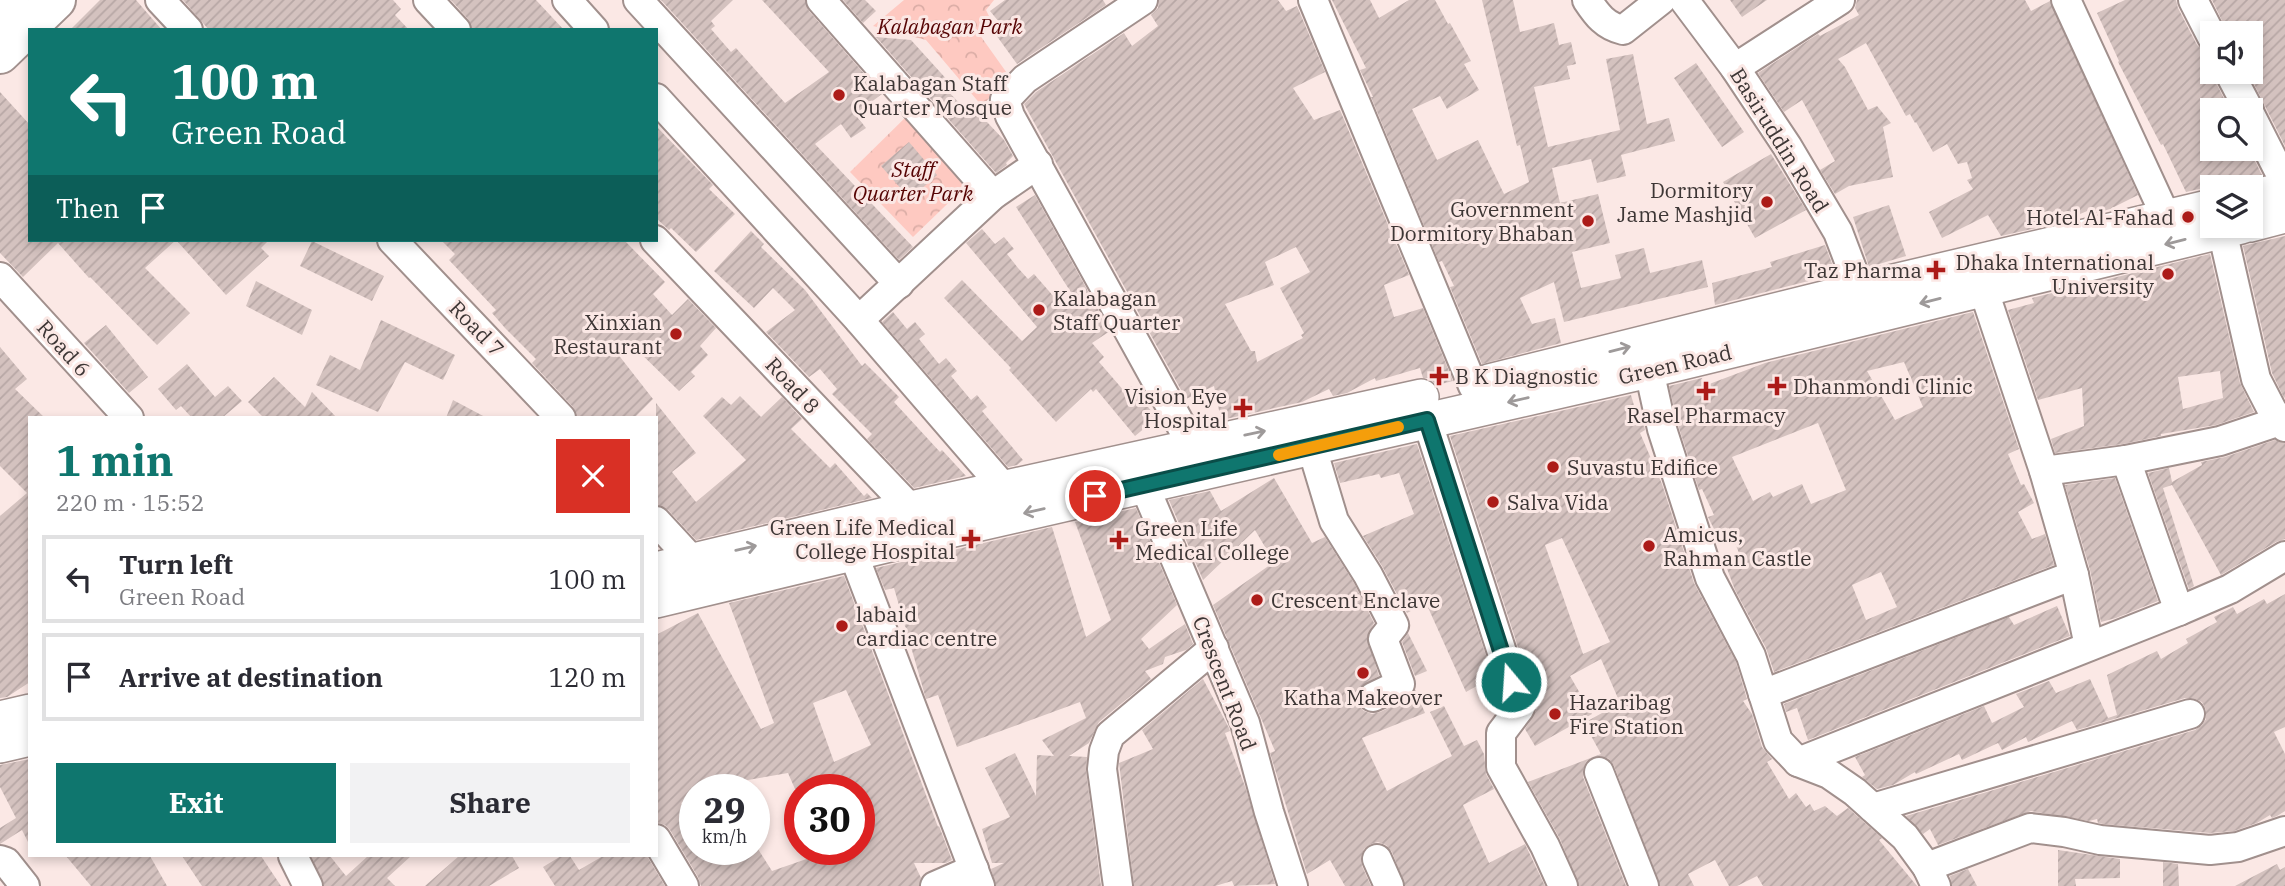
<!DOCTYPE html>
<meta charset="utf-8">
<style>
:root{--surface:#fff;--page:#f2f2f3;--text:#2b2b33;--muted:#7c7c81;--line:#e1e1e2;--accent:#0f766e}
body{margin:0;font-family:"IBM Plex Serif",serif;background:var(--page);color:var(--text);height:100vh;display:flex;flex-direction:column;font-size:26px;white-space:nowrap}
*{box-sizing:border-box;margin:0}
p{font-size:23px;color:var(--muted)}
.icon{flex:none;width:38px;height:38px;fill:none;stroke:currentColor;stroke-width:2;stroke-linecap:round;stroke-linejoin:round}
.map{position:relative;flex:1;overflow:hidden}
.panel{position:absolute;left:28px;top:416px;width:630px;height:441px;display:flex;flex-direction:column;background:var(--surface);border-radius:0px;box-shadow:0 4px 10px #0003}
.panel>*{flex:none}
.top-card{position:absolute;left:28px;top:28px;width:630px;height:214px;border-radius:0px;box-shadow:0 4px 10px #0003;background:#0f766e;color:#fff;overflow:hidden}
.tools{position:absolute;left:2200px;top:21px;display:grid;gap:14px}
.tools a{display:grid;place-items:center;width:63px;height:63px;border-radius:0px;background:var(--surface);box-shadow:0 4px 10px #0003;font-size:35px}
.speed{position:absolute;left:679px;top:774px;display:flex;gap:14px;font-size:35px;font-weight:700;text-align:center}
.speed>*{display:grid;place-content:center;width:91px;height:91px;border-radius:50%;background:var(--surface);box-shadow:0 4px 10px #0003;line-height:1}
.speed small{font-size:18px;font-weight:400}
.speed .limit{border:10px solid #d22;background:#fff;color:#111}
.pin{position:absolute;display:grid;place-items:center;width:60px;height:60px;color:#fff;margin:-30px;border:4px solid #fff;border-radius:50%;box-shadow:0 2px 7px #0007}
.me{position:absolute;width:77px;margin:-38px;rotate:342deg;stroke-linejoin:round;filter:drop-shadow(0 0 5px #0008)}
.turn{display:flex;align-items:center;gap:24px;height:147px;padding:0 28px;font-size:32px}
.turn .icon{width:91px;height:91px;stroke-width:2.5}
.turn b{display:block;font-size:49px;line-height:60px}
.then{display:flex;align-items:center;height:66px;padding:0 28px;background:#0003;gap:14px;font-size:26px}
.round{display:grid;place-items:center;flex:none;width:74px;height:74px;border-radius:0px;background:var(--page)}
.headline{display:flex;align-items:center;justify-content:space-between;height:119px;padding:0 28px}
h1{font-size:42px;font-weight:800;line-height:52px;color:var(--accent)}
.cta{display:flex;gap:14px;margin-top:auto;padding:14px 28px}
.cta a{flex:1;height:80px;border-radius:0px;background:var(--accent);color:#fff;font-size:28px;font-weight:800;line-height:80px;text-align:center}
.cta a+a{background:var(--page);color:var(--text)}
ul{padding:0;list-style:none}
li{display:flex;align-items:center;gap:21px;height:88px;margin:0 14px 10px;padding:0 14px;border:4px solid var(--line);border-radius:0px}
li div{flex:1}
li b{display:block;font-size:26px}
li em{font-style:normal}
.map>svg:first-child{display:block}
</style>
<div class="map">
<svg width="2285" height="886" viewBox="0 0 2285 886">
<defs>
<pattern id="park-crowns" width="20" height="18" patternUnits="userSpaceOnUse" patternTransform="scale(1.75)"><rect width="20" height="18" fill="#fec9c1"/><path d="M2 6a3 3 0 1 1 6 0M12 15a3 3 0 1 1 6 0" fill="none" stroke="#dbada6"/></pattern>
<pattern id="building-hatch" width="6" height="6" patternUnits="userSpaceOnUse" patternTransform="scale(1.75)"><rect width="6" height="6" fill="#d4c2bf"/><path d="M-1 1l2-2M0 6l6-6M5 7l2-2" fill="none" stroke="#b7a7a5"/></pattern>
</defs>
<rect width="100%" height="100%" fill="#fbe8e5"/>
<g fill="url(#park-crowns)">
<polygon points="904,0 994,0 986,10 989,16 977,31 1009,76 982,106 926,40 873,26"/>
<polygon points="912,111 970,182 913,237 850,172"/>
</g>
<g fill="url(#building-hatch)" fill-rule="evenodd">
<polygon points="100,0 136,0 162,30 70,30"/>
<polygon points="183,0 393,0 401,9 395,15 409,30 209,30"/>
<polygon points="451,0 536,0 564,30 472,30 468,19"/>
<polygon points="661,0 733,0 711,21 715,26 711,29 731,52 736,48 785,103 829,72 762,0 805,0 809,11 882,94 855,114 866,128 851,138 841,124 815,144 913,247 899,260"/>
<polygon points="843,0 865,0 876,11 863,23"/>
<polygon points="1005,0 1103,0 1106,5 1017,64 991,28 999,22 990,11"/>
<path d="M1159,0h119l8,11 11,-5 28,66 -32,16 21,32 26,-10 69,165 -25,10 10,32 29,-9 30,73 -16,4 -9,-7h-5l-3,-10 -44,13 -1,-3 -28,15 -14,3 -4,-7 -27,13 -81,18 -7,-34 -28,13 -162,-295 12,-12 88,-59 8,13 26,-20 -7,-11 7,-7zM1296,247l14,25 -30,16 24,45 -3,2 2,3 -46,24 -2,-11h-4l-26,-47 49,-19 -9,-23z"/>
<polygon points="1332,0 1370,0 1379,18 1409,0 1435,0 1448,24 1450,23 1471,61 1464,64 1479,90 1447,109 1440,96 1412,109 1437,160 1478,140 1504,194 1529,182 1520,145 1517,146 1482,0 1513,0 1520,32 1554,23 1559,45 1571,42 1576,64 1567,66 1570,79 1534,87 1548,147 1620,130 1606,59 1633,54 1647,124 1669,118 1675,141 1621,155 1626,176 1597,183 1591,159 1552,168 1560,203 1598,194 1610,243 1572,252 1581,288 1621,278 1615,255 1644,248 1650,273 1702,260 1708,287 1564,322 1554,282 1520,298 1532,324 1555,318 1561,343 1482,364 1450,287 1454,286 1442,261 1439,262 1371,97 1373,97 1360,70 1366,68"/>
<polygon points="1730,0 1767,0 1742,17"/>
<polygon points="1857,0 2025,0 2031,11 2050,1 2138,195 2110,209 2093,214 2092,209 2068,219 2067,217 2041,227 2001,236 1988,215 1942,238 1929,212 1973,189 1967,180 1972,178 1967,162 1958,164 1947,144 1933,152 1916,122 1915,123 1910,114 1906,116 1866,43 1838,59 1845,67 1868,110 1877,106 1891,123 1883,127 1893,177 1849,186 1835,194 1820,170 1835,161 1802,100 1784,112 1758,73 1818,34 1820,36 1859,15 1855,8"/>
<polygon points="2125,0 2176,0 2178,8 2197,45 2204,51 2212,54 2214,79 2230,110 2212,110 2212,149 2249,149 2262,175 2245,179 2234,187 2208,187 2186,192 2163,144 2161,145 2118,62 2119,61 2097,13"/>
<polygon points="2212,0 2285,0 2285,146 2248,72 2250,72 2250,33 2228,33"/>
<polygon points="876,37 911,40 950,83 945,88 965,109 970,104 1004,140 1013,156 1006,163 1007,165 996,173"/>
<polygon points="1696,63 1744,132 1722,147 1674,78"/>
<polygon points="0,92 30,125 30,240 176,240 145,268 190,313 157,345 90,277 89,278 58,243 23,277 0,253"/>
<polygon points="656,126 713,185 709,189 735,214 696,252 671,228 669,230 656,218"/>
<polygon points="909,142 937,175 910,199 881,166"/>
<polygon points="1771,154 1806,210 1755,238 1723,182"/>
<polygon points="1035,195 1110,331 1092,343 1104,357 1099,362 1125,392 1131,386 1157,418 1135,436 1096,389 1093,392 1091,389 1056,422 1009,370 1011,368 944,298 962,280 1022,341 1037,327 966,243 982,229 995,244 1004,237 1014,249 1007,254 1018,268 1028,279 1034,274 1062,306 1074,297 1016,207"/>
<polygon points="1889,205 1906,256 1869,267 1853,217"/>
<polygon points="751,231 764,244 761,247 805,290 862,366 865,363 899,397 894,402 940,452 942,450 966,476 914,488 867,439 872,434 832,394 837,389 820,369 809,377 766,332 795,310 773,288 754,308 714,271"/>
<polygon points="2285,236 2285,397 2284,398 2272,373 2243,246"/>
<polygon points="176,240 269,240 261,248 269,256 226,295"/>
<polygon points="441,240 624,240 665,282 653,294 672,315 688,299 716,328 700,346 708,355 691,372 695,376 679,391 629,342 617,353 653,399 634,418 577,418 573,407 532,363 536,359 505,328 492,313 496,310 449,260 455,254"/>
<polygon points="312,241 384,276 372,301 300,266"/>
<polygon points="1825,245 1836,274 1715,305 1712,283 1772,267 1770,262"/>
<path d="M2210,254l30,129 14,29 -38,13 -55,9v2l-38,8 -68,9 -4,-14 33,-13 -2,-38 -44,12 -30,-90 26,-7 -2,-5zM2220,371l3,27 -40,11 -5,-32z"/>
<polygon points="256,281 312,310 302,335 246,306"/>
<polygon points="893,312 907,329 915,322 925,334 919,339 939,364 946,358 957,371 951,376 971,400 977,395 987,407 982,411 1023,460 1017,465 1008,467 882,322"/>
<path d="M1973,312l46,137 -11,5 13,31 3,-1 10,19 -16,9 14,27 13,-5 9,31 -280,107 -8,-24 -31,-58 -9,-24 15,-8 -12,-30 -13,5 -8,-16 6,-2 -12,-26 -3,1 -21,-65 -9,-39 33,-8 2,8 61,-23zM1904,362l19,45 -28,13 -28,-49zM1818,423l28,67 -35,14 -9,-20 -29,13 -3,-5 -17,9 -21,-44zM1881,572l16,35 -31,13 -14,-35z"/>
<polygon points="381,320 455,355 443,380 405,362 378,412 316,385 330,355 360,370"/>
<polygon points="106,325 148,377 129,393 84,343"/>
<polygon points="0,347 27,379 15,389 45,418 30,418 30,682 7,697 0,698 0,516 27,493 0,466"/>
<polygon points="187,364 215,397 228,386 242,401 222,418 192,418 181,406 176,410 158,389"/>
<polygon points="274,377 305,407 312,392 337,418 264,418 248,402"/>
<path d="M1631,395l4,14 5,-2 5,23 -5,3 22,51 32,99 42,79 11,37 -4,2 9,13 10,33 10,12 -5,3 22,37 7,-6 10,14 4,-3 4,7 11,-5 12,10 11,-8 34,30 -3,2 38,46h-154l-6,-10 -20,10h-8l-14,-26 -27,14 6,12h-34l-46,-120 -5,-7 -8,-3 -9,1 -6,5 -3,8v7l43,109h-47l-19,-47 -32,-57 73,-28 -17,-31 36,-20 -19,-44 -31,17 22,38 -57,32 -10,-17 11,-18v-8l-86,-267zM1562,538l48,104 -27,12 -38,-109z"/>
<polygon points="740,396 761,417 782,397 802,419 791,429 830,468 835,463 864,496 867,493 872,498 696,540 668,510 656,505 656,403 696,453 672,472 696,502 746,460 703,416 722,397 731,405"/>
<polygon points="453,400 487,418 446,418"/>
<polygon points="2275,440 2285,443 2285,539 2276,542 2221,575 2172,485 2163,488 2194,586 2189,589 2148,473 2169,468 2172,482 2202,465 2201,462 2225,457"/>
<polygon points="1417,444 1493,677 1466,692 1426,603 1407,613 1382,566 1363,536 1414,514 1399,473 1381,478 1379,474 1340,483 1334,463"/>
<polygon points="1274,478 1312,543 1325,537 1354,583 1374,623 1367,637 1379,676 1360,687 1356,696 1358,705 1364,711 1372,714 1380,712 1408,699 1415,689 1425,713 1362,738 1387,791 1452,756 1430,712 1444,706 1464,746 1477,740 1484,754 1486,774 1494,789 1463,805 1489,863 1525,844 1545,886 1405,886 1392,852 1386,845 1378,842 1371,844 1364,849 1361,857 1362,866 1371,886 1345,886 1330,860 1307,874 1270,753 1275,751 1213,605 1274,562 1255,530 1203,580 1169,500 1210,491 1221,511"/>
<polygon points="2115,478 2158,601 2116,618 2101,622 2090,570 2065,485"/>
<polygon points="1136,508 1177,605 1141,639 1149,649 1185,624 1193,644 1186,650 1165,657 1163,664 1145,671 1151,679 1099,722 1089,743 1069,756 1087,757 1086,771 1101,886 996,886 991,869 1004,863 992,863 982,829 1010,817 985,768 1015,753 1036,796 1037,755 1054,756 1042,740 1086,718 1080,702 957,747 938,695 926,699 894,588 885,590 876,568 1052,527 1086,637 1111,620 1075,522"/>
<path d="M844,576l94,251 1,-1 13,34 -6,3h-32l7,15 -2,8h-218l-3,-9 -28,-47 -5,-5 -9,-3v-187l42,-22 63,116 13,-6 -45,-120zM846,690l25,55 -37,17 -21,-59zM788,773l7,16h64v60h-40l2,5 -49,17 -14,-22h-63v-23l-14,-23 14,-8v-6z"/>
<polygon points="2285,594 2285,727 2274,732 2285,754 2285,811 2277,816 2272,818 2270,815 2257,823 2234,831 2210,833 2103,824 2098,823 2097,819 2089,821 2031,811 1938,845 1930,829 1923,834 1906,816 2195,730 2202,725 2206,719 2206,710 2202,702 2193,698 2185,698 2077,730 2072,721 2028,742 2026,737 2002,750 1998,743 1962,760 1959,754 1916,774 1915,772 1893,785 1877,789 1862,777 1865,775 1855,757 1984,706 1992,723 2024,707 2016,694 2049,681 2056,693 2090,679 2108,718 2117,715 2107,675 2157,651 2161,659 2188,643 2186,639 2217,622 2214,617 2233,607 2237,614 2264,599 2267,604"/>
<polygon points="2057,606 2070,636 1808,740 1797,708 1786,712 1784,704 2009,617 2014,625"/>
<polygon points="1408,633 1427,671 1415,676 1402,642"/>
<polygon points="1203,679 1229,728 1230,731 1225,733 1246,789 1275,884 1234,886 1232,881 1215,886 1134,886 1119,763 1153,749 1142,730"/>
<polygon points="30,759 30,846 22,830 0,844 0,828 16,818 0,787 0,765"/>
<polygon points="2058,850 2120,859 2120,878 2075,879 2076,886 2058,886"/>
<polygon points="66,856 150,856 167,886 91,886"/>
<polygon points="182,856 261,856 281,886 202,886"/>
<polygon points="311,856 330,856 346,876 368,856 411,856 387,878 395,886 324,886"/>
<polygon points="459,856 512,856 519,868 489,886 425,886"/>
<polygon points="561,856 570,856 579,870 603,856 647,856 665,886 555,886 543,867"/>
<polygon points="2163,862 2178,864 2179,886 2163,886"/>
<polygon points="2277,864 2280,870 2285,867 2285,886 2235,886"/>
<polygon points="1968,869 1977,886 1952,886 1950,876"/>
</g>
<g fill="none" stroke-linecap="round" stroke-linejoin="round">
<g stroke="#a1908d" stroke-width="32">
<g id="minor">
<polyline points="160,0 188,30"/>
<polyline points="428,0 456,30"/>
<polyline points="567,0 594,30"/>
<polyline points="638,0 899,284"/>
<polyline points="821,0 993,195"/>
<polyline points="1143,0 1025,79 1005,100 1010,116 1193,447"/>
<polyline points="1313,0 1473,386"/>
<path d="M1587,0c10,15 18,26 36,30l38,-30"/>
<polyline points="1684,0 1735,68 1787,146 1838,232 1860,290"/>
<polyline points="2066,0 2166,217"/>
<polyline points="2193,0 2212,37"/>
<polyline points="1735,68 1840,0"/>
<polyline points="2229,72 2249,110"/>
<polyline points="656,98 859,320 1005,489"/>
<polyline points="2250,114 2285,183"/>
<polyline points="2222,230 2256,379 2272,410 2285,427"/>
<polyline points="392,240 561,418"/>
<polyline points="655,240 911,509 918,524"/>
<polyline points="0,277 129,418"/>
<polyline points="859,320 993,195 1038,164"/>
<polyline points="1649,370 1662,429 1710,578 1751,656 1778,741 1798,762 1829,774 1855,792 1905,837 1927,867 1936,886"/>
<polyline points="1427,420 1520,708 1501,733 1501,767 1545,846 1563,886"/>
<polyline points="1312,448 1334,521 1368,575 1394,625 1383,639 1400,684 1373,697"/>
<polyline points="2126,460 2179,611"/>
<polyline points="2044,471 2126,460 2220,441 2280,421"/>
<polyline points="1144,485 1245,723 1269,812 1293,886"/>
<polyline points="656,521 693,561 701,575"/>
<polyline points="853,553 980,886"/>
<polyline points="2074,575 2089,646"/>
<polyline points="1763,694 2074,575 2044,471 1983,288"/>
<polyline points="1798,762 2179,611 2230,589 2285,556"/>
<polyline points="1599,772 1644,886"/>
<polyline points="1873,808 2190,714"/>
<polyline points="656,839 684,886"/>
<polyline points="293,856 308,886"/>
<polyline points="1377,859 1389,886"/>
<polyline points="0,860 6,862 25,886"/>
<polyline points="1927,867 2030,828 2064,832 2100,840 2210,850 2238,847 2285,831"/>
<polyline points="935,886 974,869"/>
<polyline points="1118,886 1102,769 1104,751 1110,735 1214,648"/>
</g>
</g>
<g stroke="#a1908d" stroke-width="38">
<g id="major">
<polyline points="2250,198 2285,190"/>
<polyline points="2250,224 2285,215"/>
<polyline points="1489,382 1860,290 2212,207"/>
<polyline points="656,570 911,509 1421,397"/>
<polyline points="656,600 923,536 1649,370 2241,226"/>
<polyline points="0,719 30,712"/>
<polyline points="0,745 30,738"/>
</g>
</g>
<g stroke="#a1908d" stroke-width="42">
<g id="highway">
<polyline points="0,10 10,0"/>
<polyline points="0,54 56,0"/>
</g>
</g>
<use href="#minor" stroke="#fff" stroke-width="28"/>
<use href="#major" stroke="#fff" stroke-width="35"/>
<use href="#highway" stroke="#fff" stroke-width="38"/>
</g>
<defs><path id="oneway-shaft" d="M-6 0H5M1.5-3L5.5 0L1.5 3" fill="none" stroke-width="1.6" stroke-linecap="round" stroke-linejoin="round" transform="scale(1.75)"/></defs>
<g stroke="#9e9a9a">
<use href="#oneway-shaft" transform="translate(2175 242) rotate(166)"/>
<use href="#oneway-shaft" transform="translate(1930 301) rotate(166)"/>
<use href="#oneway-shaft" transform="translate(1620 349) rotate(-14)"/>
<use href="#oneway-shaft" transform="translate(1518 400) rotate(167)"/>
<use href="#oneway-shaft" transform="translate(1255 433) rotate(-12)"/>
<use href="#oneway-shaft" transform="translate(1034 511) rotate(167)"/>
<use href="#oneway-shaft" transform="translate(746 548) rotate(-13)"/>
</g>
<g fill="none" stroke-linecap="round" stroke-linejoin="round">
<g stroke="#0a4d48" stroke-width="18">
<polyline id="route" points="1095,496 1427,420 1511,682"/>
</g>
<use href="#route" stroke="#0f766e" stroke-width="12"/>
<polyline stroke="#f59e0b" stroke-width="12" points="1279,455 1398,427"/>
</g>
<g fill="#ac1b18" stroke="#fbe8e5" stroke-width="2.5">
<circle cx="839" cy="95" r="7"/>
<circle cx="1767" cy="202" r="7"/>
<circle cx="2188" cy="217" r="7"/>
<circle cx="1588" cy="221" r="7"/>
<path d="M1932.5 259.5h7v7h7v7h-7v7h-7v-7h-7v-7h7z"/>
<circle cx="2168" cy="274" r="7"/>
<circle cx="1039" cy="310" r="7"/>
<circle cx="676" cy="334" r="7"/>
<path d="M1435.5 365.5h7v7h7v7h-7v7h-7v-7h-7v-7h7z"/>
<path d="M1773.5 375.5h7v7h7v7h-7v7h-7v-7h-7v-7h7z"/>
<path d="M1702.5 380.5h7v7h7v7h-7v7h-7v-7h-7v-7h7z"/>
<path d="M1239.5 397.5h7v7h7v7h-7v7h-7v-7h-7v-7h7z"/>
<circle cx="1553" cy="467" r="7"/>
<circle cx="1493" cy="502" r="7"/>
<path d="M967.5 528.5h7v7h7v7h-7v7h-7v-7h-7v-7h7z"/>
<path d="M1115.5 529.5h7v7h7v7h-7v7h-7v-7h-7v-7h7z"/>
<circle cx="1649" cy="546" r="7"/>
<circle cx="1257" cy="600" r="7"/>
<circle cx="842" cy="626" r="7"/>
<circle cx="1363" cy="673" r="7"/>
<circle cx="1555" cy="714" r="7"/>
</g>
<g text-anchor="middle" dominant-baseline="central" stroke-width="6" stroke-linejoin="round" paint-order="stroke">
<g font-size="21" font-style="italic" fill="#560404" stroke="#fbe8e5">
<text x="950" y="26">Kalabagan Park</text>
<text x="913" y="169">Staff<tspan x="913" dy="24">Quarter Park</tspan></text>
</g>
<g font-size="21" fill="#3d3635" stroke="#fbe8e5" text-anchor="start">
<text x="853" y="83">Kalabagan Staff<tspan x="853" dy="24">Quarter Mosque</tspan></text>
<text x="1753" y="190" text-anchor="end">Dormitory<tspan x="1753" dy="24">Jame Mashjid</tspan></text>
<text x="1574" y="209" text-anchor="end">Government<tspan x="1574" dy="24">Dormitory Bhaban</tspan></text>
<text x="2174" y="217" text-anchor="end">Hotel Al-Fahad</text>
<text x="2154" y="262" text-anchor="end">Dhaka International<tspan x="2154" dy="24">University</tspan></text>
<text x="1922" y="270" text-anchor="end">Taz Pharma</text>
<text x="1053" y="298">Kalabagan<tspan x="1053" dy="24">Staff Quarter</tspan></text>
<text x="662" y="322" text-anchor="end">Xinxian<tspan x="662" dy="24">Restaurant</tspan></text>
<text x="1455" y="376">B K Diagnostic</text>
<text x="1793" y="386">Dhanmondi Clinic</text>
<text x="1227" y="396" text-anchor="end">Vision Eye<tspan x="1227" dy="24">Hospital</tspan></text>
<text x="1706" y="415" text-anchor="middle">Rasel Pharmacy</text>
<text x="1567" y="467">Suvastu Edifice</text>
<text x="1507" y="502">Salva Vida</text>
<text x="955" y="527" text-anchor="end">Green Life Medical<tspan x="955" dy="24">College Hospital</tspan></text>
<text x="1135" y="528">Green Life<tspan x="1135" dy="24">Medical College</tspan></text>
<text x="1663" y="534">Amicus,<tspan x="1663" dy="24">Rahman Castle</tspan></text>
<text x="1271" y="600">Crescent Enclave</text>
<text x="856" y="614">labaid<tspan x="856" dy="24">cardiac centre</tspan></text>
<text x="1363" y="697" text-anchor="middle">Katha Makeover</text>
<text x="1569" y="702">Hazaribag<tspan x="1569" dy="24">Fire Station</tspan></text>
</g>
<g font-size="21" fill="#3d3635" stroke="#fbe8e5">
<text transform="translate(1780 140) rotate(58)">Basiruddin Road</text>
<text transform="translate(477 328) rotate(46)">Road 7</text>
<text transform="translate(64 348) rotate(48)">Road 6</text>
<text transform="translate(1675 364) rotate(-13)">Green Road</text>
<text transform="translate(793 385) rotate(47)">Road 8</text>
<text transform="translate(1225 683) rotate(69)">Crescent Road</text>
</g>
</g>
</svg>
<div class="tools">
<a><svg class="icon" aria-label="sound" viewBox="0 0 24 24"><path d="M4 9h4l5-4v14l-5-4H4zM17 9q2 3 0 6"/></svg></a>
<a><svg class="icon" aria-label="search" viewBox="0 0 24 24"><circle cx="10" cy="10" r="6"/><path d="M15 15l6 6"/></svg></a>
<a><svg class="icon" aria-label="layers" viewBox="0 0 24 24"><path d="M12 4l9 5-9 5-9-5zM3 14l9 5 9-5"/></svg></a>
</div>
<div class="speed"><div>29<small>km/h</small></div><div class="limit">30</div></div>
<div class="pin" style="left:1095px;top:496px;background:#d93025"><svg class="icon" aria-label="arrive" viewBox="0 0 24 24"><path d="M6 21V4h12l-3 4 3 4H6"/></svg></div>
<svg class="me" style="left:1511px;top:682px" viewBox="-20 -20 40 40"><circle r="17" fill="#0f766e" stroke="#fff" stroke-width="3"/><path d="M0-11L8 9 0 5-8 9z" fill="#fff"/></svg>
<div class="top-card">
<div class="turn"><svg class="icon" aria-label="left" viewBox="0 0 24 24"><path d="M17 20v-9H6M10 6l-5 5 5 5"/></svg><div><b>100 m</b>Green Road</div></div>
<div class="then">Then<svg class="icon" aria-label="arrive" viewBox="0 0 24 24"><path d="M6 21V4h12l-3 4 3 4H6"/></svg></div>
</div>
<section class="panel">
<div class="headline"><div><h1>1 min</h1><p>220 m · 15:52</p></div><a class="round" style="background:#d93025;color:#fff"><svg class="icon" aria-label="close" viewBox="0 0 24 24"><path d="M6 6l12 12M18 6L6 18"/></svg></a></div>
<ul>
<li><svg class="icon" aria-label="left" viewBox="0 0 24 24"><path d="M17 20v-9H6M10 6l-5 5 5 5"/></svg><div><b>Turn left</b><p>Green Road</p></div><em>100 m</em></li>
<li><svg class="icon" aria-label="arrive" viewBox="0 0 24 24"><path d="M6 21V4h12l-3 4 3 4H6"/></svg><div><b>Arrive at destination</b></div><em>120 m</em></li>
</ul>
<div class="cta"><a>Exit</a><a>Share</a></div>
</section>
</div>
